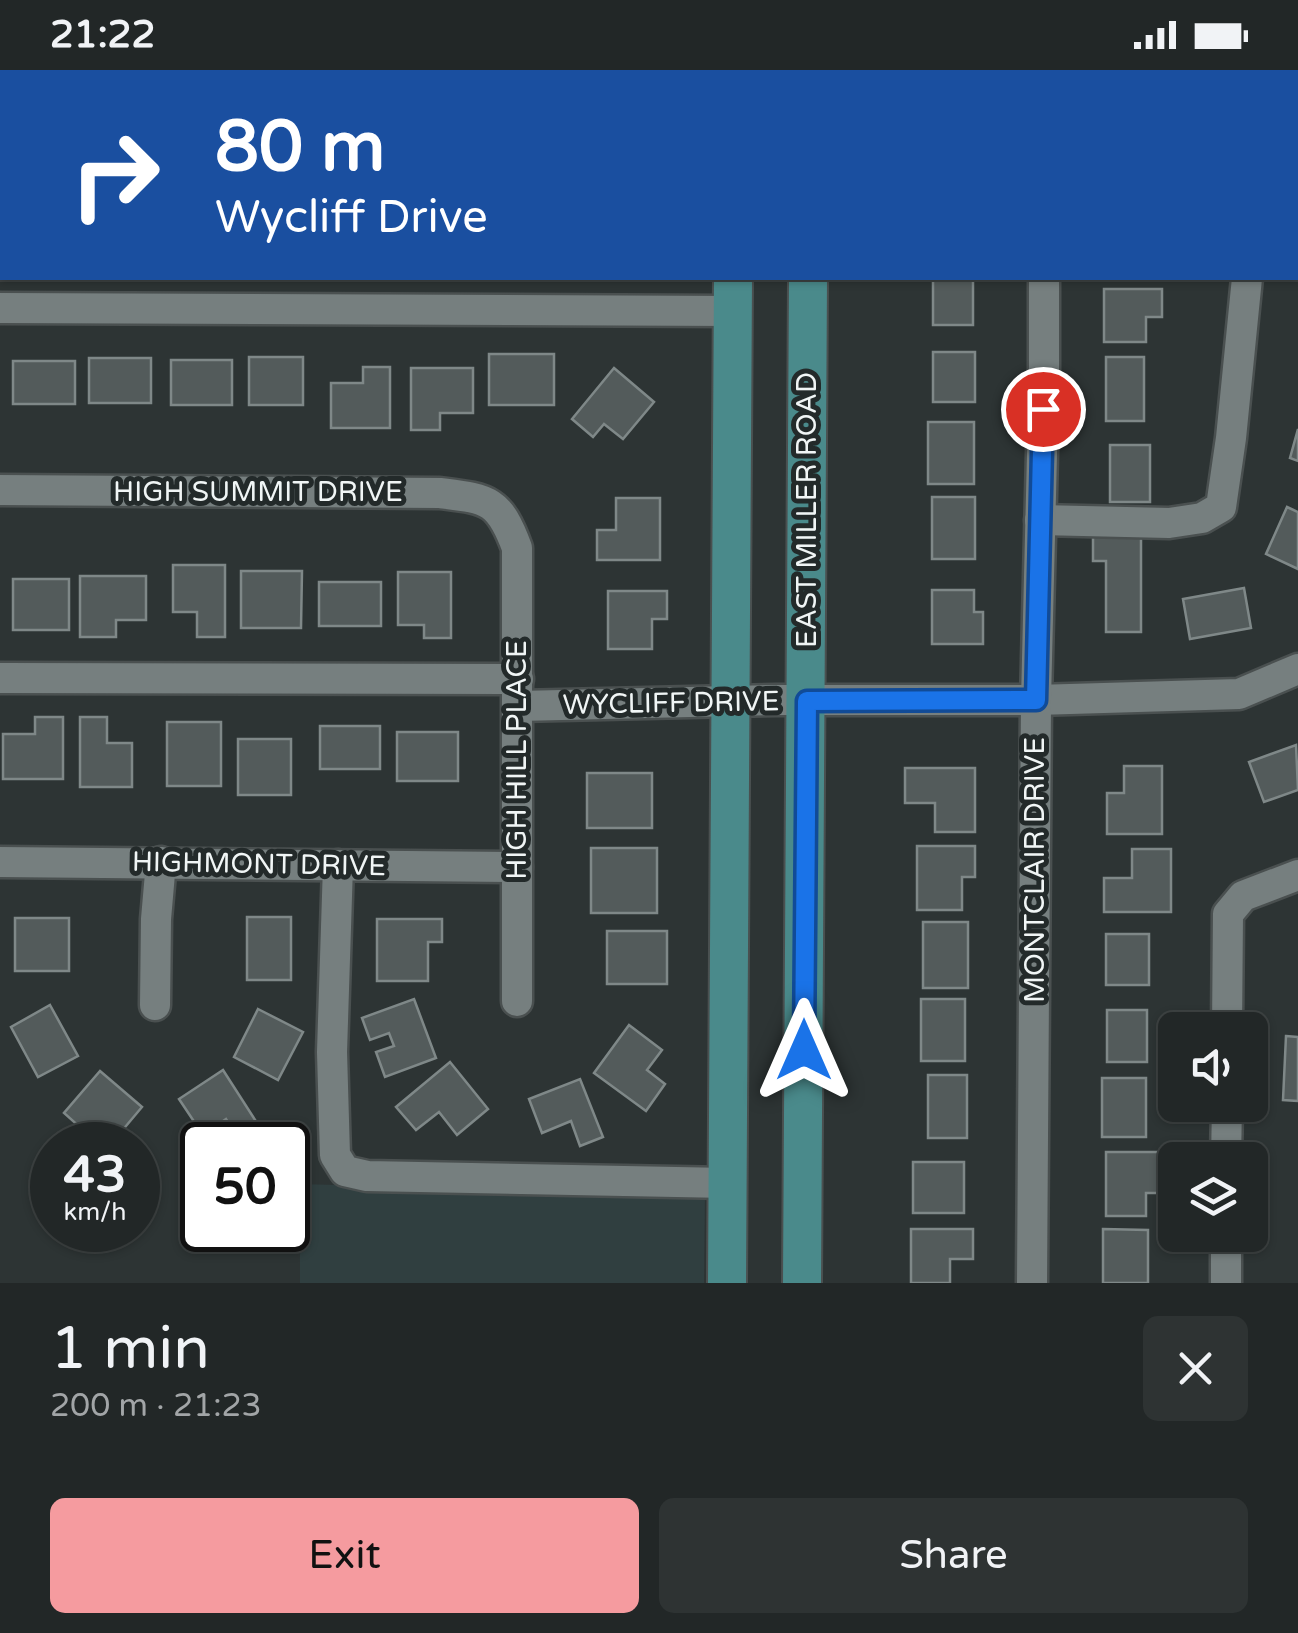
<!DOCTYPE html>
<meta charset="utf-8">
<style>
:root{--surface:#222727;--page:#2e3333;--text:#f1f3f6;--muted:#a2a5a7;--line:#3f4444;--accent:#f59b9f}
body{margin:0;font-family:"Varela Round",sans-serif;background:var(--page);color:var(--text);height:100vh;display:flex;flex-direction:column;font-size:38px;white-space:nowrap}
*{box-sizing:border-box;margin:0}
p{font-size:32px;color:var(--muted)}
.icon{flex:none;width:55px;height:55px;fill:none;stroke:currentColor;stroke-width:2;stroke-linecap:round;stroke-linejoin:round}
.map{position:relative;height:1213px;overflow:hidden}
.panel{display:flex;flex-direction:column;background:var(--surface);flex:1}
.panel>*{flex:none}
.banner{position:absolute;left:0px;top:0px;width:1300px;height:210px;box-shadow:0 2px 8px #0004,0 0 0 2px var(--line);background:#1a4fa0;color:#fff;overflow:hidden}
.tools{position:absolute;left:1158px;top:942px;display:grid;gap:20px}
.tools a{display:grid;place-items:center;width:110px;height:110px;border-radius:15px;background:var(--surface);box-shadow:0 2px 8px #0004,0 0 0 2px var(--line);font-size:50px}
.speed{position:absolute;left:30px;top:1052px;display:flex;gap:20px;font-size:50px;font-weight:700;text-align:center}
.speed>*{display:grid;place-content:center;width:130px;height:130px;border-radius:50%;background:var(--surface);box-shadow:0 2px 8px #0004,0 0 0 2px var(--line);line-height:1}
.speed small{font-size:25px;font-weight:400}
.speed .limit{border:5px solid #111;border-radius:15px;background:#fff;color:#111}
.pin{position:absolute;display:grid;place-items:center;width:85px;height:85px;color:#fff;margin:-42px;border:5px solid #fff;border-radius:50%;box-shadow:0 2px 10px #0007}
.me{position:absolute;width:110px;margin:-55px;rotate:0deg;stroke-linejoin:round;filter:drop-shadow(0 0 8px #0008)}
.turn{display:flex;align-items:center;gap:35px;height:210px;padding:0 50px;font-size:45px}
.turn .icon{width:130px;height:130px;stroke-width:2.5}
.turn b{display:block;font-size:70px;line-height:85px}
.round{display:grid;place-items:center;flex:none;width:105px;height:105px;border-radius:15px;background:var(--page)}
.overview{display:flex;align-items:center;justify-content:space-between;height:170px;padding:0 50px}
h1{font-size:60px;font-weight:600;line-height:75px}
.button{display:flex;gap:20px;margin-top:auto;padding:20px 50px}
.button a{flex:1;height:115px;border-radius:15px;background:var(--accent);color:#111;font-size:40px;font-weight:600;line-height:115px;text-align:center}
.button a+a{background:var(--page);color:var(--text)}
.status{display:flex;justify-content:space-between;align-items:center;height:70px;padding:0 50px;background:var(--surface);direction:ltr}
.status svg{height:28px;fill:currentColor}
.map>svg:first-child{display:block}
</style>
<div class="status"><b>21:22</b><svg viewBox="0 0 49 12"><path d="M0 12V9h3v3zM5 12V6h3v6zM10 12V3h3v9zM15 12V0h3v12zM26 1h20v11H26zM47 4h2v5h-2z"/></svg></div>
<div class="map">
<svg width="1298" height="1213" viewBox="0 0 1298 1213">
<rect width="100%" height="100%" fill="#2d3434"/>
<polygon fill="#303f40" points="300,1114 705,1125 704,1213 300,1213"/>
<g fill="#535b5b" stroke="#7f8888" stroke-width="2.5">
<rect x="0" y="133" width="2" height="44"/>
<rect x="933" y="208" width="40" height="47"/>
<polygon points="1104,219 1162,219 1162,247 1146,247 1146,272 1104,272"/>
<rect x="933" y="282" width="42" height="50"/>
<rect x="489" y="284" width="65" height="51"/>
<rect x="249" y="287" width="54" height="48"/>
<rect x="1106" y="287" width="38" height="64"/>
<rect x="89" y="288" width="62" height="45"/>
<rect x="171" y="290" width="61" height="45"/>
<rect x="13" y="291" width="62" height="43"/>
<polygon points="363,297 390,297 390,358 331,358 331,313 363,313"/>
<polygon points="411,298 473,298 473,343 440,343 440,360 411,360"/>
<polygon points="614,298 654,332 623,369 604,354 593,367 572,349"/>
<rect x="928" y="352" width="46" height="62"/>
<polygon points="1298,359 1298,391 1290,388"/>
<rect x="1110" y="375" width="40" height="57"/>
<rect x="932" y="427" width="43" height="62"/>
<polygon points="616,428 660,428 660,490 597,490 597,460 616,460"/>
<polygon points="1287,437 1298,442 1298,499 1266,484"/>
<polygon points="1093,466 1141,466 1141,562 1106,562 1106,491 1093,491"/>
<polygon points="173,495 225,495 225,567 197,567 197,542 173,542"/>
<polygon points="241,501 302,501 301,558 241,558"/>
<polygon points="398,502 451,502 451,568 424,568 424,555 398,555"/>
<polygon points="80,506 146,506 146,550 116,550 116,567 80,567"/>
<rect x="13" y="509" width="56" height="51"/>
<rect x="319" y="512" width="62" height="44"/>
<polygon points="1244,518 1251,558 1190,569 1183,529"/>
<polygon points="932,520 974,520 974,542 983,542 983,574 932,574"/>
<polygon points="608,521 667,521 667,549 652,549 652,579 608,579"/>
<polygon points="35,647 63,647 63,709 3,709 3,664 35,664"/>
<polygon points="80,647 107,647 107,673 132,673 132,717 80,717"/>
<rect x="167" y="652" width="54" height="64"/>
<rect x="320" y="656" width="60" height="43"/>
<rect x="397" y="662" width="61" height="49"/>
<rect x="238" y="669" width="53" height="56"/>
<polygon points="1296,675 1298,720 1264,732 1249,692"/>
<polygon points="1124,696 1162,696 1162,764 1107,764 1107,723 1124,723"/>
<polygon points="905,698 975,698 975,762 935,762 935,733 905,733"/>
<rect x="587" y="703" width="65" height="55"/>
<polygon points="917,776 975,776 975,807 962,807 962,840 917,840"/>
<rect x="591" y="778" width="66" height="65"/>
<polygon points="1132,779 1171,779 1171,842 1104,842 1104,808 1132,808"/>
<rect x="247" y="847" width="44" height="63"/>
<rect x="15" y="848" width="54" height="53"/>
<polygon points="377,849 442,849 442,872 428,872 428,911 377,911"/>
<rect x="923" y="852" width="45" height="66"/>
<rect x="607" y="861" width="60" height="53"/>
<rect x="1106" y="864" width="43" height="51"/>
<polygon points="414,929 436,988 385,1007 376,982 394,976 389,963 370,970 362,948"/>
<rect x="921" y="929" width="44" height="62"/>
<polygon points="50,935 78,986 38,1007 11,957"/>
<polygon points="258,939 303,962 278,1010 234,987"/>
<rect x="1107" y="940" width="40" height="52"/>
<polygon points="629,955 662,980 647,1000 665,1014 646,1041 594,1003"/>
<polygon points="1286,966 1298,967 1298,1031 1283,1030"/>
<polygon points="450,992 488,1039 457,1065 439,1042 416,1060 396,1037"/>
<polygon points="223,1000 259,1056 239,1069 226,1049 203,1065 179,1029"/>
<polygon points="100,1001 142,1037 110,1075 71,1075 68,1072 81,1058 64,1043"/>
<rect x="928" y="1005" width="39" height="63"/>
<rect x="1102" y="1008" width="44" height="59"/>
<polygon points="580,1009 603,1067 580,1076 571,1051 542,1063 529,1029"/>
<polygon points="1106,1082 1160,1082 1160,1123 1146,1123 1146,1146 1106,1146"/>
<rect x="913" y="1092" width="51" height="51"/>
<polygon points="911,1159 973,1159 973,1189 950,1189 950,1213 911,1213"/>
<polygon points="1103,1159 1148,1160 1148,1213 1103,1213"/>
</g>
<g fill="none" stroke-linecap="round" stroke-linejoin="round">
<g stroke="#4a5050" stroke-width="35">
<g id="minor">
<polyline points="1044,0 1044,2"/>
<polyline points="0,56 2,56"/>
<polyline points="0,238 733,241"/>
<path d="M0,420l440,3c48,6 59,6 77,55v453"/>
<polyline points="1040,450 1169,453 1202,448 1221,437 1231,368 1247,208"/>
<polyline points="0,608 518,609"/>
<polyline points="519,636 776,630 1036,630 1239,624 1298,599"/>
<polyline points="0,792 517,797"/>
<polyline points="338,795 332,982 335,1085 345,1101 367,1106 728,1113"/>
<polyline points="155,935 156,849 161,792"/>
<polyline points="1227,960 1228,844 1243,826 1298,805"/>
<polyline points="1226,1090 1227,1035"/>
<polyline points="1032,1213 1036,630 1044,302 1044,208"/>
<polyline points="1226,1213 1226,1165"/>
</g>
</g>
<g stroke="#4a5050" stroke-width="42">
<g id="major">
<polyline points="808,0 808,2"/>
<polyline points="735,2 735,0"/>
<polyline points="727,1213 733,208"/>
<polyline points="802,1213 808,208"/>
</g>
</g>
<use href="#minor" stroke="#767f7f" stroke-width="30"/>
<use href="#major" stroke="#4a8a8b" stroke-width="38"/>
</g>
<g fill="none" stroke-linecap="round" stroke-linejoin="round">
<g stroke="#114b97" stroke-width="25">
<polyline id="route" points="804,980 807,631 1036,630 1043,339"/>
</g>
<use href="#route" stroke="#1a73e8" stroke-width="18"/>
</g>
<g text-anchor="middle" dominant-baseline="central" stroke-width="10" stroke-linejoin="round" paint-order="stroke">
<g font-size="28" fill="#f0f5f5" stroke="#232a2a">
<text x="258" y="422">HIGH SUMMIT DRIVE</text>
<text transform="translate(807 440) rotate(-90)">EAST MILLER ROAD</text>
<text transform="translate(671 633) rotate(-1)">WYCLIFF DRIVE</text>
<text transform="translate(517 690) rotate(-90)">HIGH HILL PLACE</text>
<text transform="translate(259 794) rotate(1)">HIGHMONT DRIVE</text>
<text transform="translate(1035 800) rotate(-90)">MONTCLAIR DRIVE</text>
</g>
</g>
</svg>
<div class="tools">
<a><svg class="icon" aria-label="sound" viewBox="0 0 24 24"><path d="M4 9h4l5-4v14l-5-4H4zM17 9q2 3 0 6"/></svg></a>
<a><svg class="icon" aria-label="layers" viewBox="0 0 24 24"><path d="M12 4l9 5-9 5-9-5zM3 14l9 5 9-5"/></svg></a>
</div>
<div class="speed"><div>43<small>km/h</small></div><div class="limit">50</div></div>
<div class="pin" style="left:1043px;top:339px;background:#d93025"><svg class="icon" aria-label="arrive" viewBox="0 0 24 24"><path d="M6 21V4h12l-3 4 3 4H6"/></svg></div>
<svg class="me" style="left:804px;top:980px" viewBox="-20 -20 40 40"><path d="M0-17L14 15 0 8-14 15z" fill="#1a73e8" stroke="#fff" stroke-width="4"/></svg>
<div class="banner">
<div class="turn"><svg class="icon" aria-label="right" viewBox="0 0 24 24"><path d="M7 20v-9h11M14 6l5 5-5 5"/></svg><div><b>80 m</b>Wycliff Drive</div></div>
</div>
</div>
<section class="panel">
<div class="overview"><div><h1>1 min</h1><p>200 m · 21:23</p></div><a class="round"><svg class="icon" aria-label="close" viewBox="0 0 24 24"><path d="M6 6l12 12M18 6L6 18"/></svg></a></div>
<div class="button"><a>Exit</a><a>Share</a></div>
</section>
